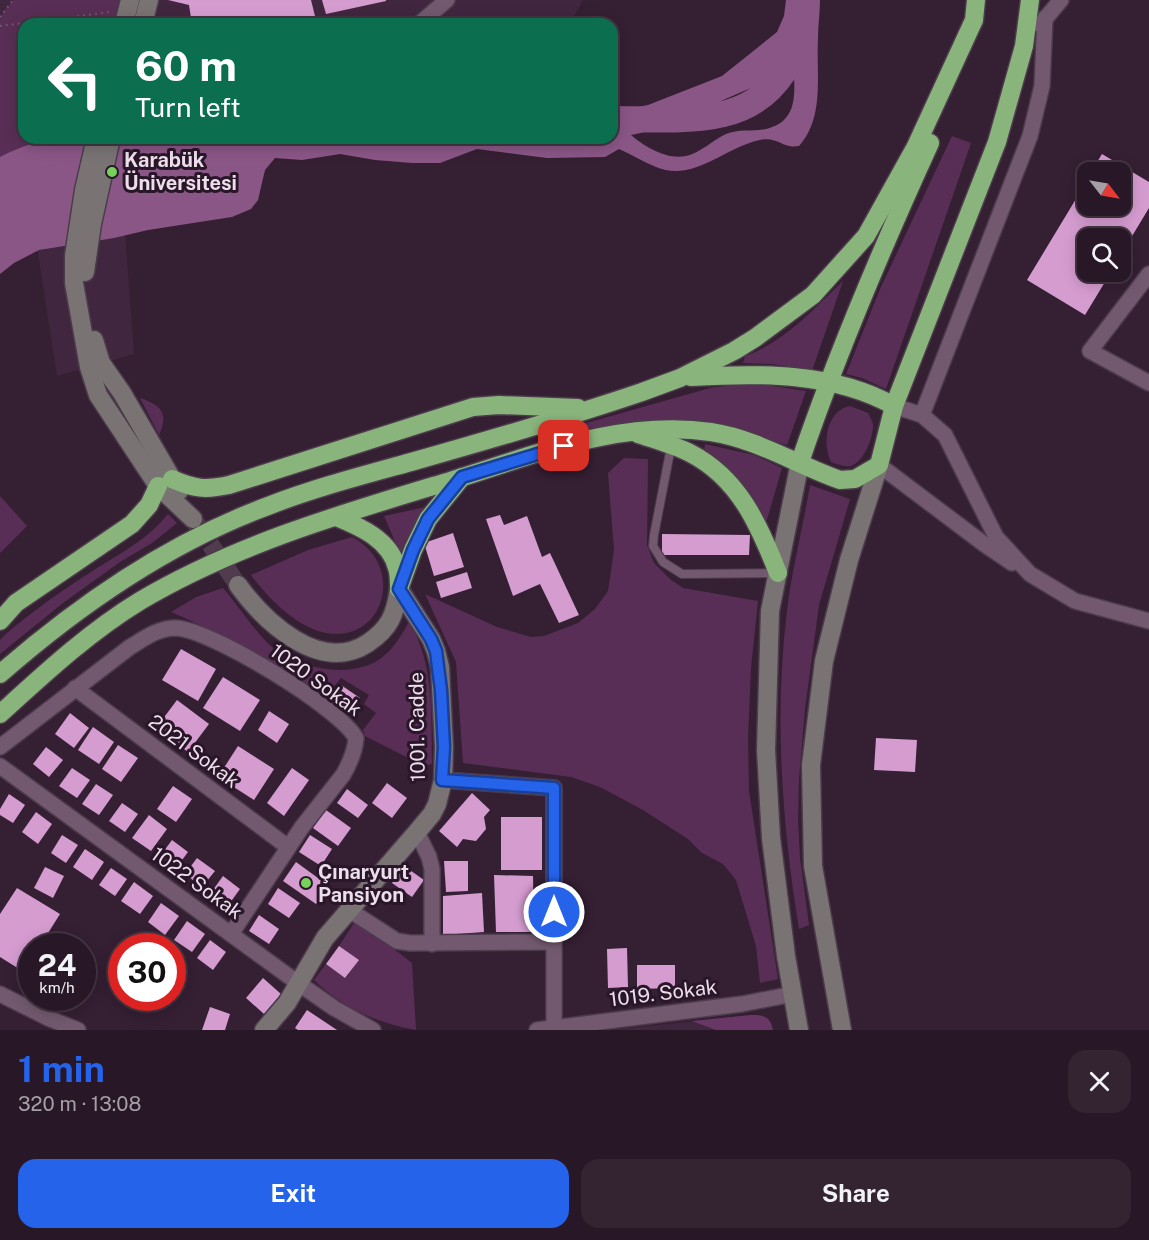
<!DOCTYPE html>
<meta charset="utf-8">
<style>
:root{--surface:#281726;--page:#342432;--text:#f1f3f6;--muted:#a59fa7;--line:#443643;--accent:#2563eb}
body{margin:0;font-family:"Public Sans",sans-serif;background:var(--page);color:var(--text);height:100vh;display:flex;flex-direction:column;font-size:22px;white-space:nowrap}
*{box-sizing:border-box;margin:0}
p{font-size:20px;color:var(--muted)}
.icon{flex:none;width:33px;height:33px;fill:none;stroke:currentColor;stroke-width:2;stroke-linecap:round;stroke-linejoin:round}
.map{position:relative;height:1030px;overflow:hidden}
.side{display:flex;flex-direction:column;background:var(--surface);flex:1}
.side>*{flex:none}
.guide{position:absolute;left:18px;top:18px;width:600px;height:126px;border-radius:18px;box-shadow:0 3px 15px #0003,0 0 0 2px var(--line);background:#0b6e4f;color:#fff;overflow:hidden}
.needle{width:39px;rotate:121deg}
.fabs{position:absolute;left:1077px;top:162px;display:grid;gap:12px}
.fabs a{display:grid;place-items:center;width:54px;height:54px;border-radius:12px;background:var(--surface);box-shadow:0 3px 15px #0003,0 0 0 2px var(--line);font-size:30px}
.speed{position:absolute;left:18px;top:933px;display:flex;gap:12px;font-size:30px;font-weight:700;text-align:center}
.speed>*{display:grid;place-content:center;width:78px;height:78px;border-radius:50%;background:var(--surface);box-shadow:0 3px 15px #0003,0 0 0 2px var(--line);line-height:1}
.speed small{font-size:15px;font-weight:400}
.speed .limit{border:9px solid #d22;background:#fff;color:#111}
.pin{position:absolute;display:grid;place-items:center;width:51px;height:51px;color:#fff;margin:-26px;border-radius:12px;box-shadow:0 3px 9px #0006}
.me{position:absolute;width:66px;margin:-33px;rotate:0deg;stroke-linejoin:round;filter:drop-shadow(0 0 4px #0008)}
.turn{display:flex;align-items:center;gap:21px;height:126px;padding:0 18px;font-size:27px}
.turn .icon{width:78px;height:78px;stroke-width:2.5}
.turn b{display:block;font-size:42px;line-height:51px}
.round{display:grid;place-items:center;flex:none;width:63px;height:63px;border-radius:18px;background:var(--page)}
.summary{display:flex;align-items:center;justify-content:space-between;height:102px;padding:0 18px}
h1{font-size:36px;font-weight:700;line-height:45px;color:var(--accent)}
.cta{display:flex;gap:12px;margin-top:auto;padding:12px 18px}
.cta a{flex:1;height:69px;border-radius:18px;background:var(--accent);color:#fff;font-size:24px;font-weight:700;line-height:69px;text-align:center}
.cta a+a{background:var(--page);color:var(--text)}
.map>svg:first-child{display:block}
</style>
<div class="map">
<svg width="1149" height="1030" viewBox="0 0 1149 1030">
<rect width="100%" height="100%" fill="#351f33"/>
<g fill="#41263f">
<polygon points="0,0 583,0 570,24 24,24 24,138 323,138 123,205 134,354 57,376 33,221 0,238"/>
<polygon points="751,1015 762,1015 768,1018 771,1022 773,1030 611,1030"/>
</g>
<g fill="#592e56">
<polygon points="13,0 120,0 115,24 24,24 24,138 88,138 87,141 0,172 0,17"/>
<polygon points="952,136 971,143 886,389 862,378 846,374 880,289"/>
<path d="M843,281l-31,90 -39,-7 -30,-1 2,-7c39,-14 69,-47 98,-75z"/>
<polygon points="736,385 765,385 806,391 787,445 729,427 561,439 558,431 710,388"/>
<path d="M140,398c21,7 29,15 19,37z"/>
<path d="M850,406l18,7c2,4 5,9 5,13 0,12 -10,38 -23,40 -6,1 -13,-2 -19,-4 -9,-19 -5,-51 19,-56z"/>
<polygon points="705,444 754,455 782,468 766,523 749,493 704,451"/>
<polygon points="624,458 648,459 647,545 654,563 671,580 683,588 758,601 751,668 748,737 749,791 778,979 760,983 756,946 736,880 723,864 702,853 688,839 643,810 600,787 571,777 463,763 456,662 425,594 497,627 531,637 544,636 578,623 595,609 608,591 614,550 608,473"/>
<path d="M810,485l40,14 -31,106 -14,104 -6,70 -1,41 2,38 9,67 -10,4c-17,-105 -25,-213 -12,-318 5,-42 16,-84 23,-126z"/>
<polygon points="0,496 27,526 0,553"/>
<polygon points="426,507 403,560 384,516"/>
<path d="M168,514l9,9 -25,20 -32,19 -57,41 -63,51v-14l7,-7c27,-23 57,-44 87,-63 27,-17 54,-31 74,-56z"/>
<path d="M352,537c54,28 33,106 -26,96 -29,-5 -59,-36 -75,-58l57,-25z"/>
<path d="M223,588c14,16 35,48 50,60 27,21 74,30 104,13 15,-9 24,-25 32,-39 26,42 22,95 23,142l-8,2 -59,-30 -2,-6 13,-17 -12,-9 5,-9 -28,-17 -16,20c-50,-32 -99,-63 -154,-86l25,-15z"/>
<path d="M356,920l56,43 4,67c-39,-7 -73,-22 -102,-50l12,-16 20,14 12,-18 -19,-14z"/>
</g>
<path fill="#693766" d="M751,1015c13,0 19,2 22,15h-57l-24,-9z"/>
<path fill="#8a5686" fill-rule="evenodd" d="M786,0h34c0,13 -2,25 -2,38 -2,36 7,79 -19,108 -17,3 -21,-10 -39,-6 -35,7 -67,43 -104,27 -13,-5 -25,-13 -37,-18l-14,8 -58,1 -70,-9 -37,14h-28l-37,-3 -35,-6 -38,6 -27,-2 -10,12 -7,30 -7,9 -19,8 -84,13 -34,8 -75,12 -25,13 -14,11v-102l45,-17 63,-17h504v-26l36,-7 74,-29 55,-44 7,-16zM786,76l8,1c1,20 1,42 -22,50 -14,6 -31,1 -46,7 -13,6 -26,19 -40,22 -19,4 -41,-9 -55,-21l23,-5 106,-46z"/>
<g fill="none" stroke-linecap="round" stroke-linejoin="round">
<g stroke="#8a5686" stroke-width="26">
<path d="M612,119c34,0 78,3 111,-5 53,-12 82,-62 80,-114"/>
<path d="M0,172c32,-19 66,-26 103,-24"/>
</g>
</g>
<g fill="#d59cd0">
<polygon points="168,0 311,0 317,24 192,24 189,5"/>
<polygon points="322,0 386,0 386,1 326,14"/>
<polygon points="1102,154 1149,182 1149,208 1120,256 1120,238 1088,238 1088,272 1111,272 1085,315 1027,280 1088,179 1088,206 1120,206 1120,172 1091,172"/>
<polygon points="500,515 504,525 527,516 542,557 550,553 579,615 559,623 540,584 513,596 486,519"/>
<polygon points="453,533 464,567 434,576 424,543"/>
<polygon points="662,534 750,535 749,555 662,555"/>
<polygon points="467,572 472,588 441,598 436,582"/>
<polygon points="181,649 216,669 198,701 162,680"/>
<polygon points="223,677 260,700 240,731 203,708"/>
<polygon points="341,685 360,698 350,715 330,702"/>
<polygon points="177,700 209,724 188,752 156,728"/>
<polygon points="269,711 289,724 277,743 258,730"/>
<polygon points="70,713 89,728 74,748 55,734"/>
<polygon points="93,727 114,742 99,764 78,750"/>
<polygon points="876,738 917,740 915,772 874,770"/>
<polygon points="118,745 138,758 121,782 102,769"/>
<polygon points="238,746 274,769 254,800 218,777"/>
<polygon points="46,747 63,760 49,777 33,764"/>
<polygon points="72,768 90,780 77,798 59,786"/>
<polygon points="292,768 309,780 284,816 267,803"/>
<polygon points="387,783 407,798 392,818 372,803"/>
<polygon points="96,784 113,795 99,815 82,804"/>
<polygon points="173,786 192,799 176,822 157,809"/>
<polygon points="347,789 368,805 358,818 337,803"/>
<polygon points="472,793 490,810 484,817 486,829 476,841 463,839 457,847 439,831"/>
<polygon points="9,794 25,805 13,823 0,815 0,809"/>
<polygon points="122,803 138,814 125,832 109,821"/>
<polygon points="326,810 351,828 338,846 313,828"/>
<polygon points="36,812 52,824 38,844 22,832"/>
<polygon points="149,815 167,829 151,851 132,838"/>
<rect x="501" y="817" width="41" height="53"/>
<polygon points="62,835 78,845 66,863 51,853"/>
<polygon points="310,835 332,849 321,866 299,852"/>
<polygon points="172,840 188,852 174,871 158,859"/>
<polygon points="85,849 104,862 92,880 73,867"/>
<polygon points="197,858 215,871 202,887 185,874"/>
<polygon points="444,861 468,861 468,891 446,892"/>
<polygon points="296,862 329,886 316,904 283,881"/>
<polygon points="404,866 424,880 412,897 392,883"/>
<polygon points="45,867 64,876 53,898 34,888"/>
<polygon points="111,868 127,879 115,896 99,885"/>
<polygon points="494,875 533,876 534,932 496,932"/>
<polygon points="223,876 240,889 227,907 210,894"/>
<polygon points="134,882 153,896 140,914 121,901"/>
<polygon points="17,888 60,914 40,946 32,946 32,960 24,972 0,957 0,914"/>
<polygon points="278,888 300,903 289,918 268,904"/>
<polygon points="482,893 484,932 443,935 443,896"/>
<polygon points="161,903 179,916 165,935 148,922"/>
<polygon points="259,915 279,929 269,944 249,931"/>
<polygon points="187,921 205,934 192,952 174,940"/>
<polygon points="210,940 226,952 213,970 197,958"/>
<polygon points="339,946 359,960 345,978 326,964"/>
<polygon points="627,948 628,987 608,988 607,949"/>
<polygon points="637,965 675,965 675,988 637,989"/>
<polygon points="263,978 281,994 264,1014 246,998"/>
<polygon points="210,1007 230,1014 225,1030 202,1030"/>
<polygon points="307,1010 337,1030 298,1030 295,1028"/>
</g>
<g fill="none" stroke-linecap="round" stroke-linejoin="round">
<polyline stroke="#513c4f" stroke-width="18" stroke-dasharray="18 9" stroke-linecap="butt" points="195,522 238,585"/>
<g stroke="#4d3b4c" stroke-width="10">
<polyline id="lane" points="671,447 654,535 653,546 663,562 682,574 776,573"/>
</g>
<g stroke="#4d3b4c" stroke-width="18">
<g id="street">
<polyline points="419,24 447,0"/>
<polyline points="1040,25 1061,0"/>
<polyline points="1149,274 1090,351 1149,383"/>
<polyline points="894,406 922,415 945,435 996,537 1030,574 1075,601 1149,621"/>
<polyline points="922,415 1030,136 1042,86 1045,18"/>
<polyline points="879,465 984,544 1012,563"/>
<polyline points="75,688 288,847"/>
<path d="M0,747l130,-100c15,-9 28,-19 46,-19 34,1 164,80 180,110 -1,14 -6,25 -13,37l-41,52 -71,107"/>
<polyline points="0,766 298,983 334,1008 373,1030"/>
<polyline points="443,780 554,788 554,1028"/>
<polyline points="417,832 429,857 432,869 432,944"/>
<polyline points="349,910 397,941 410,943 554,942"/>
<polyline points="0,994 48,1018 78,1030"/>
<polyline points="537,1030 742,1004 793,994"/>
</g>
</g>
<g stroke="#4d3b4c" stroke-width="21">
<g id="secondary">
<polyline points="124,24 130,0"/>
<polyline points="143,24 149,0"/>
<polyline points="96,138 84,190 74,256 74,283 89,367 98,395 158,486 193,519"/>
<polyline points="85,272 92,224 111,138"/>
<polyline points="94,340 101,363 122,393 179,491"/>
<path d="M238,585c26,36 82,90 130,58 22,-15 27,-28 31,-54"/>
<polyline points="264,1030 287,1003 325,938 417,832 432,814 437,804 443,780 444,747 440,667 436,651 431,639 399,589"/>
<polyline points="799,1030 786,956 771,838 766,750 770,611 800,462"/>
<polyline points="842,1030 813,866 811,765 824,661 849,560 879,465"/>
</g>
</g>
<g stroke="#4d3b4c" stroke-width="21">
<g id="highway">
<path d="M691,377c68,-4 143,-5 203,29"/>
<path d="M638,434c18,6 36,11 52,19 49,25 69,72 88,120"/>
<path d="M800,462c37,-109 82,-214 130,-319"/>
<path d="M172,479c23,10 33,11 57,6l244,-78 26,-2 79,3"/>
<path d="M336,517c25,10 54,23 61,51 2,6 2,14 2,20"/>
<polyline points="399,589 413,550 428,519 462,477"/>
<polyline points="0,621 16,603 132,524 149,505 158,486"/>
<path d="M0,674c80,-70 168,-131 268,-168 46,-18 96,-31 143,-44 78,-22 155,-44 231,-70l38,-14 54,-27 21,-13 58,-43 53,-59 50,-90 58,-126 2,-20"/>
<path d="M0,714c44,-40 89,-82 140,-113 96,-57 204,-88 310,-120 84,-26 171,-62 261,-49 46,7 86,33 129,48l15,-1 24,-14 15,-59 103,-264 27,-96 6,-46"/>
</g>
</g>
<g stroke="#756173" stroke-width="2" stroke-dasharray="1.5 4.5" stroke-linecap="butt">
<polyline points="0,17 13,0"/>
<polyline points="0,26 110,12"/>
</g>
<use href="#lane" stroke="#72596f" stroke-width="8"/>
<use href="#street" stroke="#72596f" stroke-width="15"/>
<use href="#secondary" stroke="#797473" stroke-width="18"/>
<use href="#highway" stroke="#89b47c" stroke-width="18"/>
</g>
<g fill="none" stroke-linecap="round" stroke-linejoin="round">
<g stroke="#184099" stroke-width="15">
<polyline id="route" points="554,912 554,788 442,780 444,747 441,690 436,651 431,639 399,589 413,550 428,519 462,477 564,446"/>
</g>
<use href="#route" stroke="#2563eb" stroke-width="10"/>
</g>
<g fill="#76d25a" stroke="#2a1629" stroke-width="2">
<circle cx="112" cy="172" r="6"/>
<circle cx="306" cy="883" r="6"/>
</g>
<g text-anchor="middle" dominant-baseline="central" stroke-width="6" stroke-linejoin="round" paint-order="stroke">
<g font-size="20" font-weight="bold" fill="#eddeeb" stroke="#2a1629" text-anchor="start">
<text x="124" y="160">Karabük<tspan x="124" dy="23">Üniversitesi</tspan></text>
<text x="318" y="872">Çınaryurt<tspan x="318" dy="23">Pansiyon</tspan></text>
</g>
<g font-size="20" fill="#eddeeb" stroke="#2a1629">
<text transform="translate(316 680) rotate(36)">1020 Sokak</text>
<text transform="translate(417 727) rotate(-91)">1001. Cadde</text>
<text transform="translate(194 751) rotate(37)">2021 Sokak</text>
<text transform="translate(197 883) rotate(36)">1022 Sokak</text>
<text transform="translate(663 993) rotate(-7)">1019. Sokak</text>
</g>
</g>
</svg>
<div class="fabs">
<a><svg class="needle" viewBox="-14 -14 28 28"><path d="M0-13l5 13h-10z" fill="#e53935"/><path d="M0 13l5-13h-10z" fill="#a59fa7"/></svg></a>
<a><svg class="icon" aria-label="search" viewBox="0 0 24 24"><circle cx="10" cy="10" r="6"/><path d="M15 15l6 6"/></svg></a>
</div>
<div class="speed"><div>24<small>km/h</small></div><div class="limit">30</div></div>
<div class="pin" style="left:564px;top:446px;background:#d93025"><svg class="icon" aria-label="arrive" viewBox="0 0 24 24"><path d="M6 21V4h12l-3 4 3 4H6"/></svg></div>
<svg class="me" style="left:554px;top:912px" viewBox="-20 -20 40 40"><circle r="17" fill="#2563eb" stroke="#fff" stroke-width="3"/><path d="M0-11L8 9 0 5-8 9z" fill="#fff"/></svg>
<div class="guide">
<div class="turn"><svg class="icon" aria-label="left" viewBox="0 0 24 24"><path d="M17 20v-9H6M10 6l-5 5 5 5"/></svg><div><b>60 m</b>Turn left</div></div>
</div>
</div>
<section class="side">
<div class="summary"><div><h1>1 min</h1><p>320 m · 13:08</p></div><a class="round"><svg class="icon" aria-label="close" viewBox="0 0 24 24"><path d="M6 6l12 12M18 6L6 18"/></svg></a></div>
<div class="cta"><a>Exit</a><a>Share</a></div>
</section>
